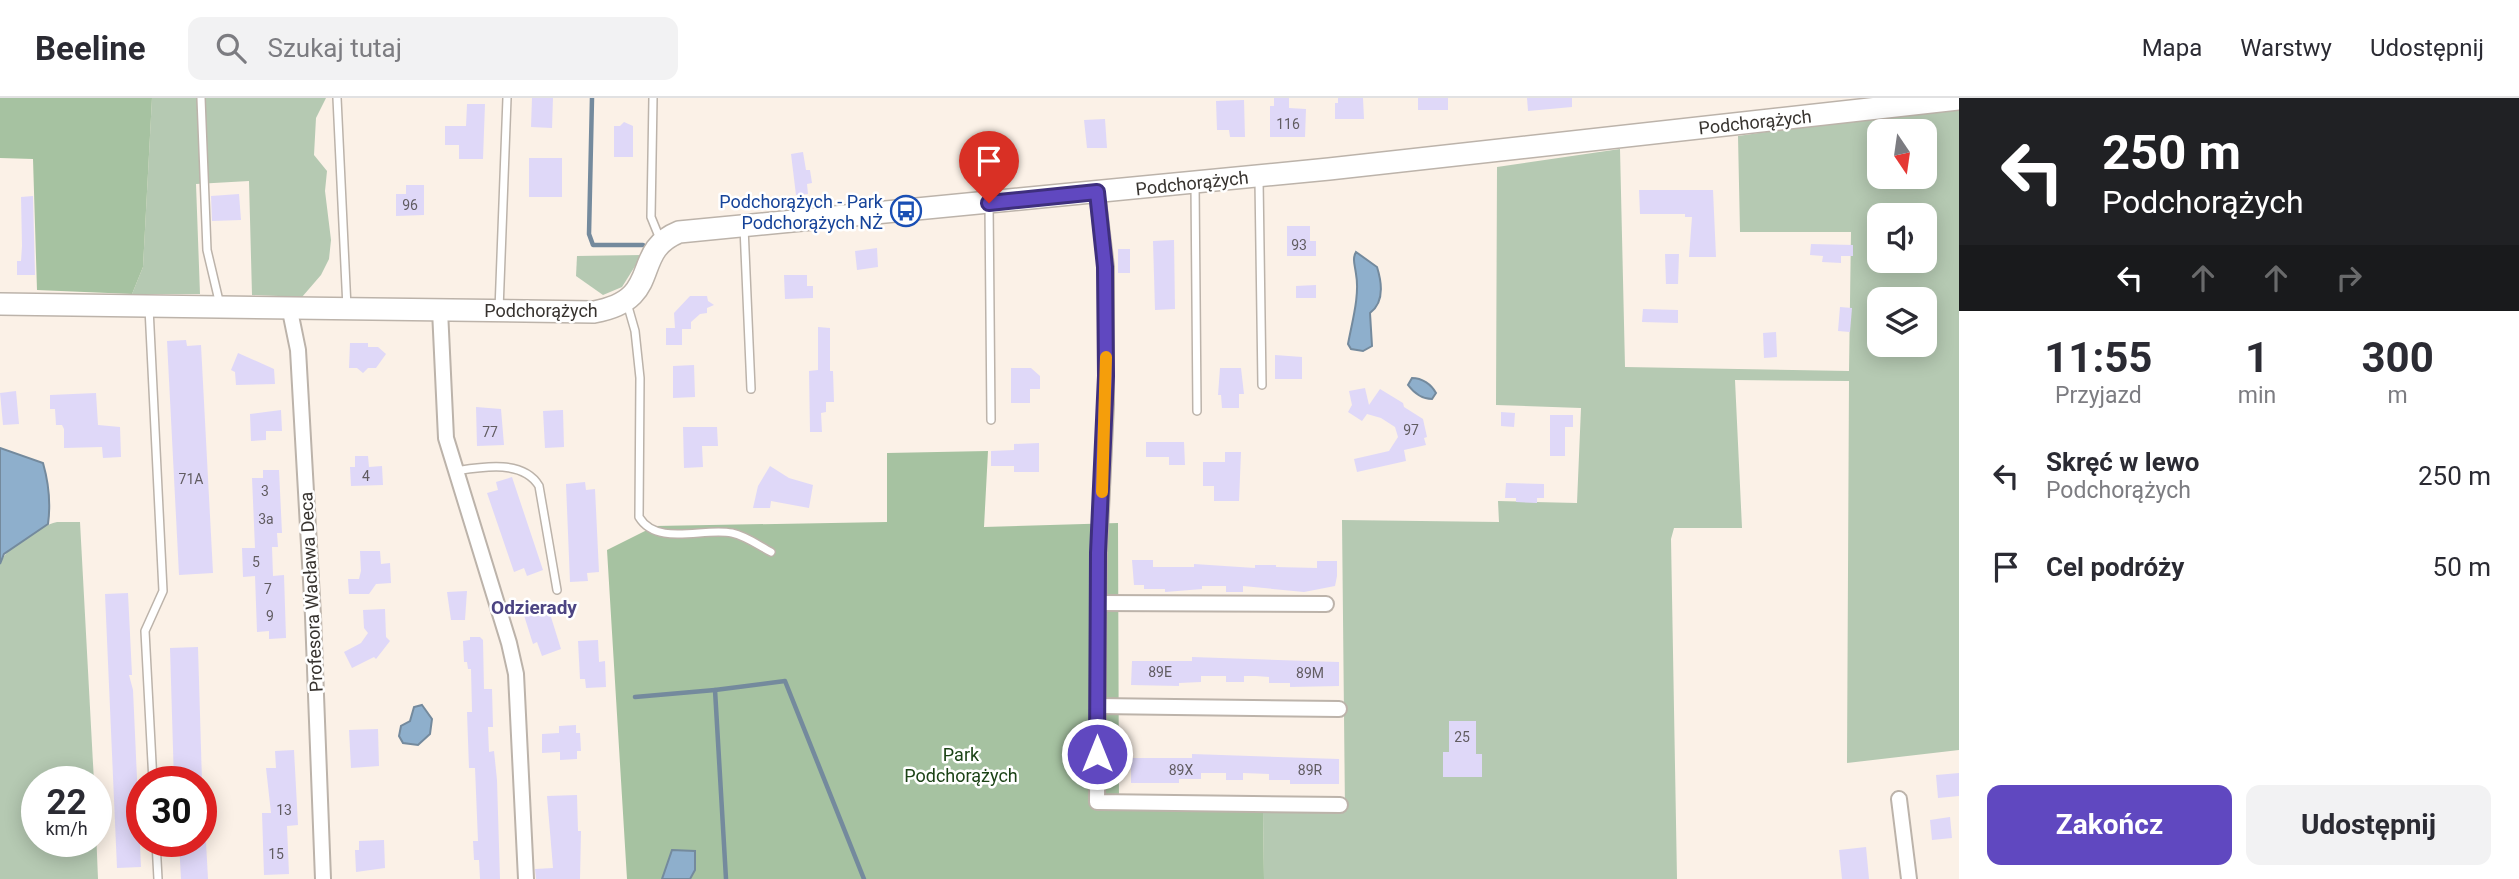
<!DOCTYPE html>
<html lang="pl">
<meta charset="utf-8">
<style>
:root{--surface:#fff;--page:#f2f2f3;--text:#2b2b33;--muted:#7c7c81;--line:#e1e1e2;--accent:#6048c0}
body{margin:0;font-family:Roboto,sans-serif;background:var(--page);color:var(--text);height:100vh;display:flex;flex-direction:column;font-size:26px;white-space:nowrap}
*{box-sizing:border-box;margin:0}
p{font-size:23px;color:var(--muted)}
.icon{flex:none;width:38px;height:38px;fill:none;stroke:currentColor;stroke-width:2;stroke-linecap:round;stroke-linejoin:round}
.map{position:relative;flex:1;overflow:hidden}
.panel{display:flex;flex-direction:column;background:var(--surface);width:560px}
.panel>*{flex:none}
.hud{background:#202124;color:#fff;overflow:hidden}
.needle{width:46px;rotate:167deg}
.tools{position:absolute;left:1867px;top:21px;display:grid;gap:14px}
.tools a{display:grid;place-items:center;width:70px;height:70px;border-radius:14px;background:var(--surface);box-shadow:0 4px 18px #0003;font-size:35px}
.speed{position:absolute;left:21px;top:668px;display:flex;gap:14px;font-size:35px;font-weight:700;text-align:center}
.speed>*{display:grid;place-content:center;width:91px;height:91px;border-radius:50%;background:var(--surface);box-shadow:0 4px 18px #0003;line-height:1}
.speed small{font-size:18px;font-weight:400}
.speed .limit{border:10px solid #d22;background:#fff;color:#111}
.pin{position:absolute;display:grid;place-items:center;width:60px;height:60px;color:#fff;margin:-72px -30px;border-radius:50% 50% 50% 0;rotate:-45deg;box-shadow:0 0 7px #0007}
.pin .icon{rotate:45deg}
.me{position:absolute;width:77px;margin:-38px;rotate:0deg;stroke-linejoin:round;filter:drop-shadow(0 0 5px #0008)}
.turn{display:flex;align-items:center;gap:24px;height:147px;padding:0 28px;font-size:32px}
.turn .icon{width:91px;height:91px;stroke-width:2.5}
.turn b{display:block;font-size:49px;line-height:60px}
.lanes{display:flex;align-items:center;height:66px;padding:0 28px;background:#0003;justify-content:center;gap:35px;direction:ltr}
.lanes .off{opacity:.35}
.eta{display:flex;justify-content:space-evenly;align-items:center;height:119px;text-align:center}
.eta b{font-size:42px;font-weight:700;line-height:49px}
.primary-button{display:flex;gap:14px;margin-top:auto;padding:14px 28px}
.primary-button a{flex:1;height:80px;border-radius:14px;background:var(--accent);color:#fff;font-size:28px;font-weight:700;line-height:80px;text-align:center}
.primary-button a+a{background:var(--page);color:var(--text)}
ul{padding:0;list-style:none}
li{display:flex;align-items:center;gap:21px;height:91px;padding:0 28px}
li div{flex:1}
li b{display:block;font-size:26px}
li em{font-style:normal}
header{display:flex;align-items:center;gap:42px;box-sizing:border-box;height:98px;padding:0 35px;background:var(--surface);border-bottom:2px solid var(--line)}
header strong{font-size:33px}
nav{display:flex;gap:38px;margin-inline-start:auto;font-size:24px}
.search{width:490px;height:63px;background:var(--page);display:flex;align-items:center;gap:18px;box-sizing:border-box;padding:0 24px;border-radius:14px;color:var(--muted);font-size:26px}
main{display:flex;flex:1;min-height:0}
.map>svg:first-child{display:block}
</style>
<header>
<strong>Beeline</strong>
<div class="search"><svg class="icon" aria-label="search" viewBox="0 0 24 24"><circle cx="10" cy="10" r="6"/><path d="M15 15l6 6"/></svg>Szukaj tutaj</div>
<nav><a>Mapa</a><a>Warstwy</a><a>Udostępnij</a></nav>
</header>
<main>
<div class="map">
<svg width="1959" height="781" viewBox="0 0 1959 781">
<rect width="100%" height="100%" fill="#fbf1e7"/>
<g fill="#b5c9b2" fill-rule="evenodd">
<polygon points="152,0 326,0 316,20 314,57 327,73 325,93 331,142 329,161 321,177 302,199 252,197 249,83 196,86 200,196 132,196 143,169"/>
<path d="M1959,10v642l-112,13 2,-382 -114,-1 7,148h-68l-3,11 6,340h-413l-1,-68h82l-3,-291 157,2 -1,-21 79,2 4,-95 -85,-3 1,-238 123,-18 5,218 224,4 2,-139h-111l-2,-96 117,-17zM1880,33h45v46h-45zM1880,117h45v46h-45zM1880,201h45v46h-45z"/>
<polygon points="642,157 622,189 603,197 576,178 577,158"/>
<path d="M57,424h23l14,260h-57v60h59v-12l2,49h-98v-315c8,-20 37,-37 57,-42z"/>
</g>
<g fill="#a6c2a1">
<polygon points="0,0 152,0 143,169 132,196 37,192 33,61 0,60"/>
<polygon points="988,353 984,429 1118,425 1119,713 1263,713 1264,781 627,781 607,452 655,428 887,424 887,355"/>
</g>
<g fill="#8eafcc" stroke="#748a9d" stroke-width="2">
<path d="M1356,154l21,15c5,16 8,35 -7,46l2,33 -9,5 -12,-2 -3,-5c4,-22 12,-49 8,-70 -1,-9 -4,-15 0,-22z"/>
<path d="M1412,280c10,0 19,6 24,15l-4,6c-10,0 -18,-6 -24,-14z"/>
<path d="M0,350l43,15c6,21 8,39 5,61l-44,30 -4,10z"/>
<polygon points="422,607 432,621 430,636 418,647 403,645 399,638 401,628 410,623 414,609"/>
<polygon points="672,752 695,753 695,772 690,781 662,781"/>
</g>
<g fill="none" stroke-linecap="round" stroke-linejoin="round">
<g stroke="#748a9d" stroke-width="4.5">
<polyline points="592,0 589,136 593,147 643,147"/>
<polyline points="715,592 785,583 864,781"/>
<polyline points="635,599 715,592 726,781"/>
</g>
</g>
<g fill="#dfd8f8">
<polygon points="532,0 553,0 552,30 531,29"/>
<polygon points="1274,0 1289,0 1289,10 1306,11 1305,39 1270,39 1270,8 1274,8"/>
<polygon points="1338,0 1363,0 1364,21 1335,21 1335,5 1338,5"/>
<rect x="1418" y="0" width="30" height="12"/>
<polygon points="1527,0 1572,0 1572,9 1528,13"/>
<polygon points="1244,2 1245,39 1230,39 1229,32 1217,32 1216,3"/>
<polygon points="467,6 485,6 483,61 459,61 459,47 445,47 445,28 466,28"/>
<polygon points="1105,21 1107,50 1087,50 1084,22"/>
<polygon points="624,24 633,28 633,59 614,59 614,28 620,28"/>
<polygon points="803,54 806,72 810,72 812,85 807,86 808,96 796,97 791,56"/>
<rect x="529" y="60" width="33" height="39"/>
<polygon points="406,87 424,87 424,117 396,118 396,96 406,96"/>
<polygon points="1639,92 1713,92 1716,159 1689,159 1692,119 1685,119 1685,116 1640,116"/>
<polygon points="239,96 241,122 212,123 211,98"/>
<polygon points="33,98 35,177 17,177 17,163 21,163 22,148 21,99"/>
<polygon points="1287,128 1310,128 1310,143 1316,143 1316,158 1287,158"/>
<polygon points="1174,142 1175,211 1155,212 1153,143"/>
<polygon points="1811,146 1853,147 1853,158 1841,158 1841,165 1822,164 1823,158 1810,157"/>
<polygon points="877,150 878,169 857,172 855,153"/>
<rect x="1118" y="151" width="12" height="24"/>
<polygon points="1665,156 1679,156 1678,186 1666,186"/>
<polygon points="784,177 807,177 807,188 813,188 813,200 785,201"/>
<polygon points="1316,187 1316,200 1296,200 1296,188"/>
<polygon points="690,198 707,198 708,203 714,207 707,210 707,215 700,216 691,224 691,231 682,231 682,247 666,247 666,230 675,230 674,215"/>
<polygon points="1840,209 1852,210 1850,234 1838,233"/>
<polygon points="1643,211 1678,212 1678,225 1642,224"/>
<polygon points="818,229 830,230 830,273 833,273 834,304 826,304 826,314 821,315 822,334 810,334 809,273 818,272"/>
<polygon points="1776,234 1777,259 1764,260 1763,235"/>
<polygon points="186,242 187,248 201,247 213,475 179,477 167,243"/>
<polygon points="350,245 368,245 368,249 378,249 386,256 376,270 368,270 363,275 357,270 349,270"/>
<polygon points="238,255 274,271 275,286 236,287 235,274 231,272"/>
<polygon points="1275,257 1302,259 1302,281 1275,281"/>
<polygon points="694,267 695,299 673,300 673,268"/>
<polygon points="1011,270 1031,270 1040,278 1040,291 1030,291 1030,305 1011,305"/>
<polygon points="1220,270 1241,270 1244,296 1239,296 1239,310 1222,310 1221,297 1218,297"/>
<polygon points="1365,290 1369,307 1380,291 1403,305 1404,309 1423,321 1427,339 1424,340 1426,347 1404,352 1406,363 1357,374 1354,361 1389,353 1398,339 1395,329 1381,320 1367,316 1362,323 1348,314 1352,307 1349,293"/>
<polygon points="16,293 19,326 3,327 0,295"/>
<polygon points="96,295 98,327 120,329 121,359 103,360 102,349 64,350 64,331 62,327 56,327 55,311 50,311 50,297"/>
<polygon points="476,309 501,311 504,347 477,348"/>
<polygon points="281,312 282,333 266,333 266,342 251,343 250,316"/>
<polygon points="563,312 564,349 545,350 543,313"/>
<polygon points="1501,314 1515,315 1514,329 1501,328"/>
<polygon points="1550,317 1573,317 1573,329 1565,329 1565,358 1550,358"/>
<polygon points="683,329 717,329 718,348 702,348 703,369 684,370"/>
<polygon points="1146,344 1184,344 1185,367 1169,367 1169,359 1146,359"/>
<polygon points="1039,345 1039,374 1014,374 1014,368 991,368 991,353 1014,352 1014,346"/>
<polygon points="1225,354 1241,354 1239,403 1214,403 1214,388 1203,388 1203,364 1225,364"/>
<polygon points="355,358 368,358 369,369 382,368 383,387 351,388 350,369 355,369"/>
<polygon points="770,368 789,380 813,387 809,410 771,403 770,410 753,410 758,388"/>
<polygon points="263,372 279,372 282,435 277,435 278,449 272,449 273,478 284,477 286,540 269,541 269,533 257,534 255,478 243,479 242,450 255,450 252,380 263,380"/>
<polygon points="512,379 543,472 527,478 524,470 514,474 487,395 498,392 496,384"/>
<polygon points="585,384 586,392 595,391 599,474 587,475 588,483 570,484 566,386"/>
<polygon points="1506,385 1544,386 1544,400 1537,400 1537,405 1516,404 1516,400 1505,400"/>
<polygon points="360,453 380,453 381,466 390,465 391,485 376,486 369,496 349,496 348,481 359,481 361,473"/>
<polygon points="1132,462 1153,462 1153,469 1194,469 1194,466 1255,470 1255,467 1276,467 1276,469 1317,470 1317,463 1337,463 1337,478 1335,488 1304,494 1243,488 1243,494 1226,494 1226,488 1202,488 1202,491 1165,494 1165,491 1144,491 1144,487 1134,487"/>
<polygon points="467,493 465,522 451,522 447,494"/>
<polygon points="128,495 132,577 129,577 133,592 141,769 117,770 105,496"/>
<polygon points="546,503 561,551 542,558 537,544 533,546 522,511"/>
<polygon points="385,511 386,539 390,543 376,561 374,559 352,570 344,554 361,545 368,535 364,530 363,512"/>
<polygon points="470,539 480,539 483,542 484,591 492,591 493,629 488,629 489,654 494,653 497,682 500,781 480,781 479,762 474,762 473,743 478,743 475,670 469,670 467,614 472,614 471,571 468,571 467,564 464,564 463,543 470,542"/>
<polygon points="598,542 599,564 605,563 606,589 586,590 585,581 580,581 578,543"/>
<polygon points="198,549 202,684 174,684 170,550"/>
<polygon points="1192,559 1339,564 1339,588 1290,589 1290,585 1269,585 1269,579 1256,578 1244,578 1244,584 1226,584 1226,578 1201,578 1201,584 1179,585 1179,588 1131,587 1132,563 1192,563"/>
<polygon points="1449,623 1476,623 1476,656 1482,656 1482,679 1443,679 1443,654 1449,654"/>
<polygon points="576,627 576,635 580,635 581,653 577,653 577,661 560,662 560,654 542,655 542,636 559,635 559,628"/>
<polygon points="378,631 379,668 351,670 349,632"/>
<polygon points="294,652 298,727 287,728 289,776 264,777 262,715 271,715 266,670 276,670 275,653"/>
<polygon points="1192,656 1339,661 1339,686 1290,686 1290,682 1269,682 1269,676 1243,675 1243,682 1226,682 1226,675 1201,675 1201,681 1179,681 1179,685 1131,685 1131,660 1192,660"/>
<polygon points="1959,675 1959,698 1938,700 1936,677"/>
<polygon points="577,697 578,733 581,733 580,781 536,781 535,771 553,770 547,698"/>
<polygon points="1950,719 1952,740 1932,742 1930,722"/>
<polygon points="384,742 385,770 356,774 355,752 359,752 359,743"/>
<polygon points="179,744 206,744 208,781 181,781"/>
<polygon points="1866,749 1869,781 1842,781 1839,752"/>
</g>
<g fill="none" stroke-linecap="round" stroke-linejoin="round">
<g stroke="#bcb3aa" stroke-width="10">
<g id="lane">
<polyline points="201,0 207,152 220,207"/>
<polyline points="337,0 347,210"/>
<polyline points="653,0 651,119 660,141"/>
<polyline points="1259,82 1262,287"/>
<polyline points="1195,85 1197,313"/>
<polyline points="989,106 991,322"/>
<polyline points="744,129 751,291"/>
<path d="M627,205l8,28 5,47 -1,139c18,30 65,10 93,16 14,3 26,12 39,19"/>
<polyline points="149,210 163,493 145,533 153,684"/>
<polyline points="499,212 507,0"/>
<path d="M455,373c26,-4 68,-12 84,15l18,104"/>
<polyline points="156,744 158,781"/>
</g>
</g>
<g stroke="#bcb3aa" stroke-width="18">
<g id="street">
<polyline points="1097,94 1106,169 1106,306 1099,455 1097,704 1340,707"/>
<polyline points="289,208 298,252 313,518 323,781"/>
<polyline points="440,212 446,340 509,545 516,576 526,781"/>
<polyline points="1099,505 1326,506"/>
<polyline points="1098,608 1339,611"/>
<polyline points="1899,701 1909,781"/>
</g>
</g>
<g stroke="#bcb3aa" stroke-width="24">
<path id="secondary" d="M0,206l594,8c71,-13 35,-60 85,-80l650,-63 630,-70"/>
</g>
<use href="#lane" stroke="#fff" stroke-width="7"/>
<use href="#street" stroke="#fff" stroke-width="14"/>
<use href="#secondary" stroke="#fff" stroke-width="21"/>
</g>
<g fill="none" stroke-linecap="round" stroke-linejoin="round">
<g stroke="#3e2f7d" stroke-width="18">
<polyline id="route" points="989,105 1097,94 1105,169 1106,278 1098,455 1097,656"/>
</g>
<use href="#route" stroke="#6048c0" stroke-width="12"/>
<polyline stroke="#f59e0b" stroke-width="12" points="1102,394 1106,259"/>
</g>
<defs>
<g id="bus-ring" transform="scale(1.575)"><circle r="9.5" fill="#fff" stroke="#1a4fb4" stroke-width="1.5"/><path d="M-5-6H5V4H4V6H2V4H-2V6H-4V4H-5ZM-3.5-4V0h7V-4ZM-3.5 1.2v1.5H-2V1.2ZM2 1.2v1.5H3.5V1.2Z" fill="#1a4fb4"/></g>
</defs>
<g fill-rule="evenodd">
<use href="#bus-ring" x="906" y="113"/>
</g>
<g text-anchor="middle" dominant-baseline="central" stroke-width="5" stroke-linejoin="round" paint-order="stroke">
<g font-size="14" fill="#615c61">
<text x="1288" y="26">116</text>
<text x="410" y="107">96</text>
<text x="1299" y="147">93</text>
<text x="1411" y="332">97</text>
<text x="490" y="334">77</text>
<text x="366" y="378">4</text>
<text x="191" y="381">71A</text>
<text x="265" y="393">3</text>
<text x="266" y="421">3a</text>
<text x="256" y="464">5</text>
<text x="268" y="491">7</text>
<text x="270" y="518">9</text>
<text x="1160" y="574">89E</text>
<text x="1310" y="575">89M</text>
<text x="1462" y="639">25</text>
<text x="1181" y="672">89X</text>
<text x="1310" y="672">89R</text>
<text x="284" y="712">13</text>
<text x="276" y="756">15</text>
</g>
<g font-size="18" fill="#37332f" stroke="#fff">
<text transform="translate(1755 24) rotate(-6)">Podchorążych</text>
<text transform="translate(1192 85) rotate(-6)">Podchorążych</text>
<text x="541" y="212">Podchorążych</text>
<text transform="translate(311 494) rotate(-93)">Profesora Wacława Deca</text>
</g>
<g font-size="18" fill="#164399" stroke="#fff" text-anchor="end">
<text x="883" y="103">Podchorążych - Park<tspan x="883" dy="21">Podchorążych NŻ</tspan></text>
</g>
<g font-size="18" fill="#1c4316" stroke="#fff">
<text x="961" y="656">Park<tspan x="961" dy="21">Podchorążych</tspan></text>
</g>
<g font-size="19" font-weight="bold" fill="#4c4482" stroke="#fff">
<text x="534" y="509">Odzierady</text>
</g>
</g>
</svg>
<div class="tools">
<a><svg class="needle" viewBox="-14 -14 28 28"><path d="M0-13l5 13h-10z" fill="#e53935"/><path d="M0 13l5-13h-10z" fill="#7c7c81"/></svg></a>
<a><svg class="icon" aria-label="sound" viewBox="0 0 24 24"><path d="M4 9h4l5-4v14l-5-4H4zM17 9q2 3 0 6"/></svg></a>
<a><svg class="icon" aria-label="layers" viewBox="0 0 24 24"><path d="M12 4l9 5-9 5-9-5zM3 14l9 5 9-5"/></svg></a>
</div>
<div class="speed"><div>22<small>km/h</small></div><div class="limit">30</div></div>
<div class="pin" style="left:989px;top:105px;background:#d93025"><svg class="icon" aria-label="arrive" viewBox="0 0 24 24"><path d="M6 21V4h12l-3 4 3 4H6"/></svg></div>
<svg class="me" style="left:1097px;top:656px" viewBox="-20 -20 40 40"><circle r="17" fill="#6048c0" stroke="#fff" stroke-width="3"/><path d="M0-11L8 9 0 5-8 9z" fill="#fff"/></svg>
</div>
<section class="panel">
<div class="hud">
<div class="turn"><svg class="icon" aria-label="left" viewBox="0 0 24 24"><path d="M17 20v-9H6M10 6l-5 5 5 5"/></svg><div><b>250 m</b>Podchorążych</div></div>
<div class="lanes"><svg class="icon" aria-label="left" viewBox="0 0 24 24"><path d="M17 20v-9H6M10 6l-5 5 5 5"/></svg><svg class="icon off" aria-label="ahead" viewBox="0 0 24 24"><path d="M12 20V5M6 11l6-6 6 6"/></svg><svg class="icon off" aria-label="ahead" viewBox="0 0 24 24"><path d="M12 20V5M6 11l6-6 6 6"/></svg><svg class="icon off" aria-label="right" viewBox="0 0 24 24"><path d="M7 20v-9h11M14 6l5 5-5 5"/></svg></div>
</div>
<div class="eta">
<div><b>11:55</b><p>Przyjazd</p></div>
<div><b>1</b><p>min</p></div>
<div><b>300</b><p>m</p></div>
</div>
<ul>
<li><svg class="icon" aria-label="left" viewBox="0 0 24 24"><path d="M17 20v-9H6M10 6l-5 5 5 5"/></svg><div><b>Skręć w lewo</b><p>Podchorążych</p></div><em>250 m</em></li>
<li><svg class="icon" aria-label="arrive" viewBox="0 0 24 24"><path d="M6 21V4h12l-3 4 3 4H6"/></svg><div><b>Cel podróży</b></div><em>50 m</em></li>
</ul>
<div class="primary-button"><a>Zakończ</a><a>Udostępnij</a></div>
</section>
</main>
